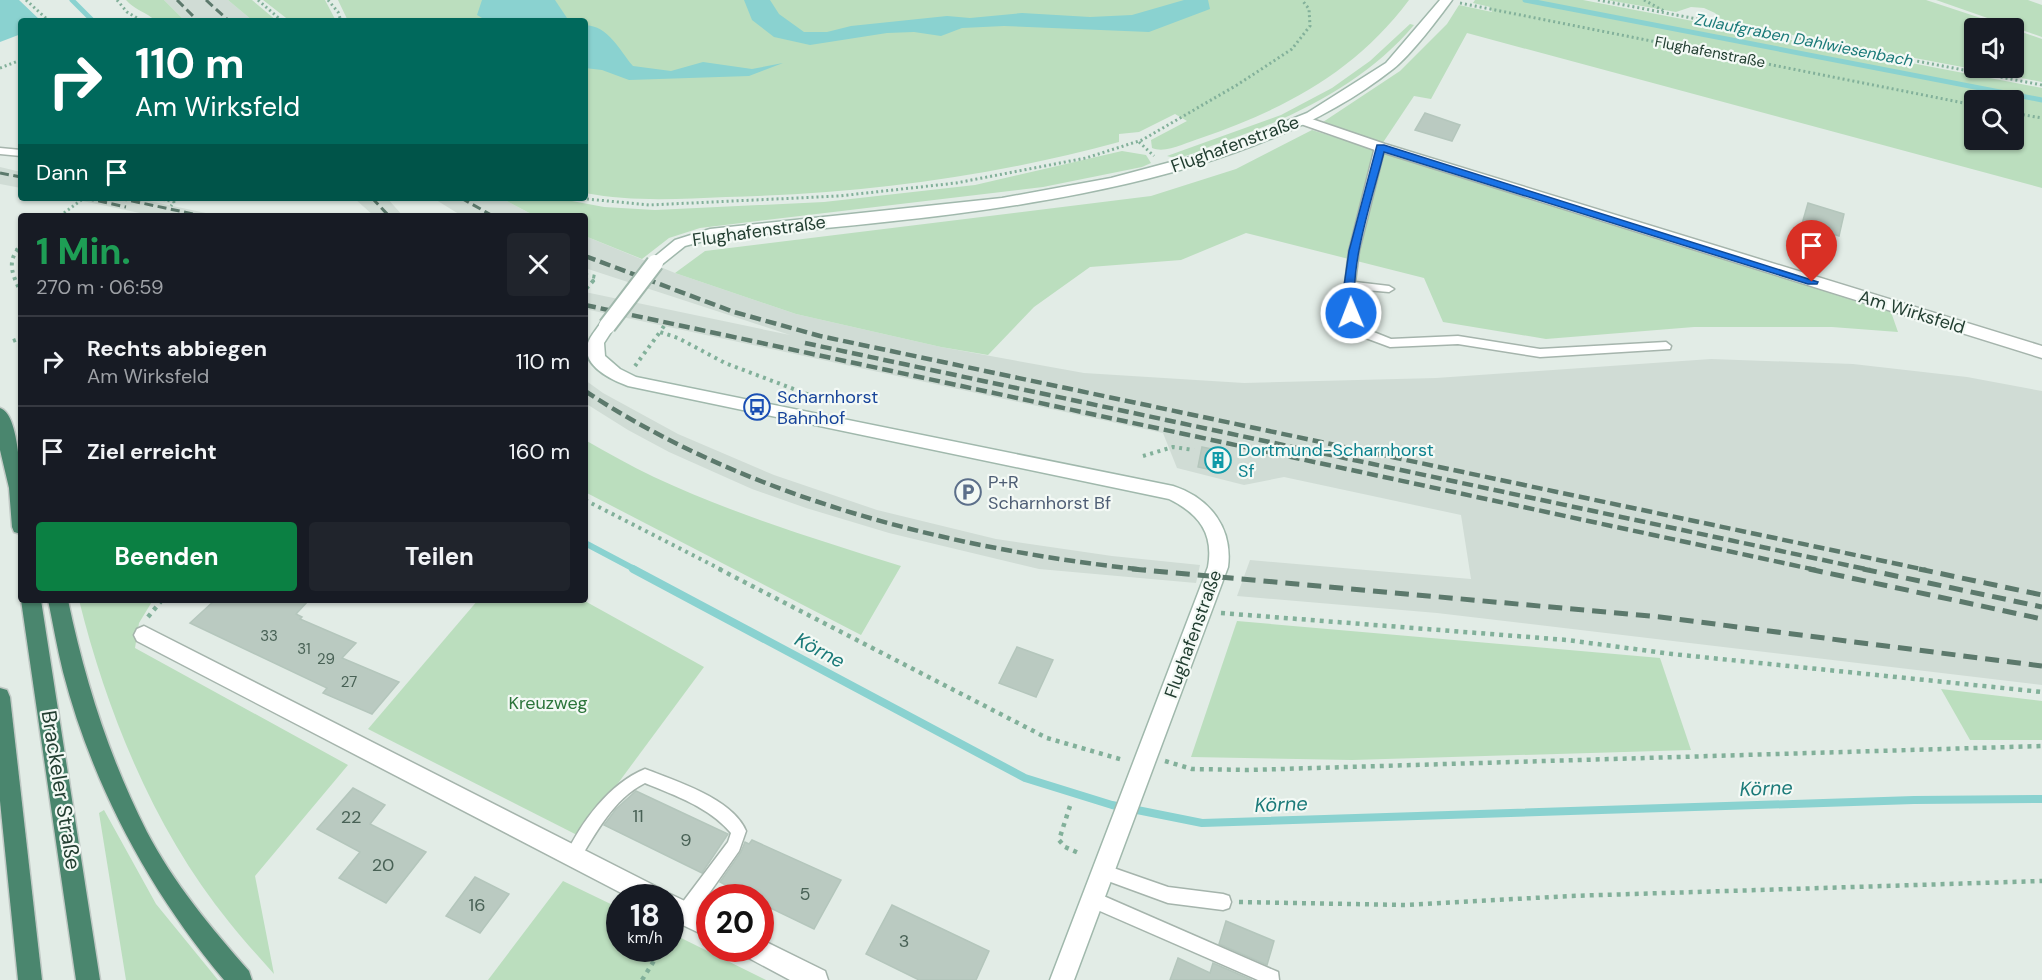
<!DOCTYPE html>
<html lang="de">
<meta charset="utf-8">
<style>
:root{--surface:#171b24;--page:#20242c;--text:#f1f3f6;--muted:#9ea1a6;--line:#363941;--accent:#0b8043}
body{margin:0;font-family:"DM Sans",sans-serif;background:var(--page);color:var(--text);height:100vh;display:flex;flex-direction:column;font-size:22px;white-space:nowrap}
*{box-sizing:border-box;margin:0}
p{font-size:20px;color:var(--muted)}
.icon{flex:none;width:33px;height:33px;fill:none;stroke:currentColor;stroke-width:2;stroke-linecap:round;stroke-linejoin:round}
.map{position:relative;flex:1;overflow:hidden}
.panel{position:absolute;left:18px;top:213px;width:570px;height:390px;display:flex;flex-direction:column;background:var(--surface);border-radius:6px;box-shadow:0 2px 4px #0004}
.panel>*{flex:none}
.guide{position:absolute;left:18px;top:18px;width:570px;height:183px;border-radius:6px;box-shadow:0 2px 4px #0004;background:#00695c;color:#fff;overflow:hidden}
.controls{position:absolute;left:1964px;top:18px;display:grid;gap:12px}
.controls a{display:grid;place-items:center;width:60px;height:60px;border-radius:6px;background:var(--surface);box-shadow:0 2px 4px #0004;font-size:30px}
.speed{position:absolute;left:606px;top:884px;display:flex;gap:12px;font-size:30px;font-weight:700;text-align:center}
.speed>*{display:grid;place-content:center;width:78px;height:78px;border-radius:50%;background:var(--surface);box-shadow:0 2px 4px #0004;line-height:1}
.speed small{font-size:15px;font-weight:400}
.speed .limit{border:9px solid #d22;background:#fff;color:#111}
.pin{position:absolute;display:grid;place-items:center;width:51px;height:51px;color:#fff;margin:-62px -26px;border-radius:50% 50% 50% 0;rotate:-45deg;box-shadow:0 0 6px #0007}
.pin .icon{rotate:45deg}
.me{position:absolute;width:66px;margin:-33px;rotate:359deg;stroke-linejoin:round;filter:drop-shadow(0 0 4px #0008)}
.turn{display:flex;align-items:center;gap:21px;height:126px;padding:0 18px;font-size:27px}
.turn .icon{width:78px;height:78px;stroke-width:2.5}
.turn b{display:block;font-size:42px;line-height:51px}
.then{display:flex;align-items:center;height:57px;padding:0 18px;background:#0003;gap:12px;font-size:22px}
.round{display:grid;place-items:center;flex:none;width:63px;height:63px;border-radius:6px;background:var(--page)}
.overview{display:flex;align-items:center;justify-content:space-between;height:102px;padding:0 18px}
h1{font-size:36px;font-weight:700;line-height:45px;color:#1e9e55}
.action{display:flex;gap:12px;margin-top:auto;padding:12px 18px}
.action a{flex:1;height:69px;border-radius:6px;background:var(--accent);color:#fff;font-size:24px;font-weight:700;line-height:69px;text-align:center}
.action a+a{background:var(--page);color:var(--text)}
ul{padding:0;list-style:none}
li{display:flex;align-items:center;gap:18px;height:90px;padding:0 18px;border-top:2px solid var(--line)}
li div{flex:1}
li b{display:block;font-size:22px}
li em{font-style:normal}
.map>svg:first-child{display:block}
</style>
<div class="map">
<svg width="2042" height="980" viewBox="0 0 2042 980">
<rect width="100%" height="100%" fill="#e2ece6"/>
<g fill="#d0dcd5">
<polygon points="164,0 228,0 253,21 185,21"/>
<polygon points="0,167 21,172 21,188 0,184"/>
<polygon points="68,198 135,198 220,216 154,216"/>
<polygon points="354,198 387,198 403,216 374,216"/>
<polygon points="433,198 501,198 535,216 462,216"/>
<polygon points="585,236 675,273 796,314 941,347 1084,373 1244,383 1436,378 1711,359 1853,364 1967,377 2042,391 2042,685 1437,613 1237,596 1250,560 1471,579 1461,515 1284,477 1244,485 1177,468 1163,433 585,309 585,292 790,335 585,268"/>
<polygon points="585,380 603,393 678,434 774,475 877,510 996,539 1112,556 1200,565 1196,583 1039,569 889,533 806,508 752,489 669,452 628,430 585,403"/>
</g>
<g fill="#bbdebe" fill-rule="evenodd">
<path d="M126,0h38l21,21h-29c-10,-9 -21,-11 -30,-21z"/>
<polygon points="228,0 252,0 277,21 253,21"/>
<polygon points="263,0 325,0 336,21 290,21"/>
<path d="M338,0h1071c-54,72 -124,109 -208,138 -14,4 -35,16 -49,10l-1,-8 36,-19 -12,-7 -36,18 -20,2v8c-128,35 -260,52 -393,55 -47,2 -94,5 -141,-4v-172h-237z"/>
<path d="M1475,0h108l459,88v100l-575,-155 -36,66 -17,-3 -32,48 -59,-22 77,-51 47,-47 12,-19 33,7 -2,-5 -17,-4zM1974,100h39v40h-39z"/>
<polygon points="1607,0 1926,0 2011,28 1974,28 1974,68 2013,68 2013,29 2042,39 2042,82 1723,22 1715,13 1704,8 1691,7 1676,12"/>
<polygon points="1936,0 2028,0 2042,5 2042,37"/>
<path d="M1410,24l4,1c-51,61 -129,97 -203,121 -12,5 -31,15 -44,10l114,-41 51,-27 38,-27z"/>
<polygon points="1312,130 1891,312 1898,332 1832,327 1694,327 1546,339 1443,322 1424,278 1246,233 1181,260 1090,267 1034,307 988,355 941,347 796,314 675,273 705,251 1151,196 1236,169"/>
<polygon points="1122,151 1146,155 1151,163 1142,167 1043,187 700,228 669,238 642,259 585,236 585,216 535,216 501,198 556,198 604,207 655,210 824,202 975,185"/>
<path d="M585,440c23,13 46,26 69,37 79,37 164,63 247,89l-40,69 -276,-143z"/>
<path d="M79,600h74l-14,23 -4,25 213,117 -93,111 19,98c-15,-17 -31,-34 -45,-52 -74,-91 -122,-209 -150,-322z"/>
<polygon points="478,600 583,600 704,667 579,836 368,729"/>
<polygon points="1237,621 1660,658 1691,750 1352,760 1191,757"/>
<polygon points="1941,689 2042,701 2042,740 1970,740"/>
<polygon points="104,810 156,904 218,980 126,980 99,813"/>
<polygon points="563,881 619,908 620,948 670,948 671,933 766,980 488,980"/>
</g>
<g fill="#8ad2d0">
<polygon points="0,0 19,0 41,21 21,21 21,34 0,42"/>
<polygon points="482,0 555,0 569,21 487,21 477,15"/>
<polygon points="744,0 770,0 779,14 804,32 827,32 851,26 947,16 970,18 1022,13 1090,17 1132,15 1184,0 1208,0 1210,9 1149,32 1004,26 962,28 941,36 914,32 887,33 810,45 774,37 752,20"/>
<path d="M585,25c24,1 34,25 48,41l38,5 32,-9 49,7 31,-6 -34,13 -120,4 -27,-10 -17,-2z"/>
</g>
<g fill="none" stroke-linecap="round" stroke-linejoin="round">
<g stroke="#8ad2d0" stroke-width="5">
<polyline points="72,0 93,21"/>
<polyline points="1525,0 2042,100"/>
</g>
<polyline stroke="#8ad2d0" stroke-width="6" points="585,543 636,570"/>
<polyline stroke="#8ad2d0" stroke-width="8" points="633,569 1025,778 1112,805 1202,823 1914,800 2042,799"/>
</g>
<g fill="#bacac1" stroke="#b4c6bc" stroke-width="1.5">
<polygon points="1425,113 1460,125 1452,141 1415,130"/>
<polygon points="1808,203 1844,214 1839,236 1802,224"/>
<polygon points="1202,447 1222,451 1217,471 1198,467"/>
<polygon points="215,600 309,600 296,614 302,617 300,619 356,643 342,658 399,682 372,714 323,693 327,688 190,623"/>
<polygon points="1017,647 1053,660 1036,697 999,683"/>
<polygon points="353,788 385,805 370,824 426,852 386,903 339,878 360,852 317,829"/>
<polygon points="636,791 728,834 702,873 604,825 616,809"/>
<polygon points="752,840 841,880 814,929 760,903 760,897 747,897 720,882 741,852 745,842 749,844"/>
<polygon points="475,877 509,894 480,933 446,916"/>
<polygon points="892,905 989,951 976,980 919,980 866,954"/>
<polygon points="1226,921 1274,941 1267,965 1219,944"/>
<polygon points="1178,958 1210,973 1213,963 1252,980 1170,980"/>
</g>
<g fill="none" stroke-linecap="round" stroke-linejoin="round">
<g stroke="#a5b4ac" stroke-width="3">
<g id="service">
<polygon points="1380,144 1385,147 1359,251 1355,282 1389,286 1394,289 1389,292 1354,289 1353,300 1356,312 1371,331 1391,339 1458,336 1540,349 1666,342 1671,346 1670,349 1540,357 1458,344 1390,347 1363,337 1346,313 1343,300 1349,251 1375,147"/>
<polygon points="0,148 21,150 21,156 0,154"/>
<path d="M645,769c31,12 88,30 101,62l-7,20 -48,68 -6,2 -6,-2 -2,-6 2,-6 49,-65 3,-9c-22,-26 -55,-37 -86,-50 -32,16 -49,50 -67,79l-5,2 -5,-2 -3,-5c15,-34 45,-74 80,-88z"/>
<polygon points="1102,864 1168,887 1223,894 1229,896 1231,902 1229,908 1223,910 1168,903 1097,877 1094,872 1097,867"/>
<polygon points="1092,891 1278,972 1279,980 1258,980 1086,905 1084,899 1086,893"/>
</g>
</g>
<g stroke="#a5b4ac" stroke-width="3">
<g id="minor">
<polygon points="1303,116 1385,144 2042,346 2042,358 1375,150 1298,123 1298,117"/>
<polygon points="144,626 661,889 664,897 670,894 710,913 710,938 670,919 670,897 629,897 137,641 134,635 137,629"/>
<polygon points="760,939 825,971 828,980 790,980 745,956 741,948 760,948"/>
</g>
</g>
<g stroke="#a0b8ac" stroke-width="3">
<g id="secondary">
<path d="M1440,0h12c-14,19 -41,55 -59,69 -169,134 -473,149 -682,170l-26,7 -25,20h-10l-3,-3 28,-23 35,-11 292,-31 109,-20 101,-27 95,-38 79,-50z"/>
<path d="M607,321l8,5 -11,17 1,13 15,13 16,8 537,109c37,12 60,42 55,81l-154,413h-24l158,-413c6,-34 -9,-53 -39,-68l-541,-113c-16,-6 -47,-20 -40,-43 2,-7 9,-14 13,-21z"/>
</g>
</g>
<g stroke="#c1c9c5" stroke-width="3">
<g id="trunk">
<path d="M0,408c24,7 21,104 21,126l-7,-2 -2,-5 -3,-39 -9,-38z"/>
<polygon points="21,600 41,600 100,980 76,980"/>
<path d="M48,600h20c17,81 41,157 79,232 26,50 65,97 102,139l3,9h-28c-75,-89 -132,-196 -161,-308 -6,-24 -10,-48 -15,-72z"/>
<polygon points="0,688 7,690 10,697 42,980 18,980 0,801"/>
</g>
</g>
<g stroke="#82b09a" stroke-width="3" stroke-dasharray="2 3" stroke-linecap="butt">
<polyline points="26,0 49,21"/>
<polyline points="117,0 127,12 142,21"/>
<polyline points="258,0 282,21"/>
<polyline points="328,0 338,12 341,21"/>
<polyline points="1598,0 2042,85"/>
<polyline points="1644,0 1664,11"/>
<polyline points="1460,3 1974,105"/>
<polyline points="0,68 21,60"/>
<polyline points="2013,113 2042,118"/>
<polyline points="1139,142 1154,156"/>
<polyline points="158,198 174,202 171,206"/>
<polyline points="577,198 649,205 839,196 956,183 1086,158 1142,140 1237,85 1292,49 1310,26 1309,9 1302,0"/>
<polyline points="60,216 84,198"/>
<polyline points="115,216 128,216"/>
<polyline points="16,250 21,245"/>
</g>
<g stroke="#82b09a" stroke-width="4" stroke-dasharray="3 4.5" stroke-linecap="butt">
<path d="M18,249c-12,15 -4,28 3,44"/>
<polyline points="585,275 596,277 593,281"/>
<polyline points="585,280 593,281 585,290"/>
<polyline points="664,326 660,332 678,338 725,363 828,402 829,406"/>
<polyline points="13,341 21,338"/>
<polyline points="635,366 660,332"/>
<polyline points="1143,456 1173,447 1194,450"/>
<polyline points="585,500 722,570"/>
</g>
<g stroke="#82b09a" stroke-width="4.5" stroke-dasharray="4 5" stroke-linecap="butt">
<polyline points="719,569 1047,738 1123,760"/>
<polyline points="1221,613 1567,640 1672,654 2042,692"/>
<polyline points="148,617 162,600"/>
<polyline points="1165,761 1192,769 1248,770 2042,746"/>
<polyline points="1070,806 1059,840 1065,847 1081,854"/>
<polyline points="1239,902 1405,905 1570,896 2042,881"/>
<polyline points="642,980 662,948"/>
</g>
<use href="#service" fill="#fff" fill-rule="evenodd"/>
<use href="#minor" fill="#fff" fill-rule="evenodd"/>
<use href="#secondary" fill="#fff" fill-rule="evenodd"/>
<use href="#trunk" fill="#4a866e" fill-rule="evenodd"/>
<g stroke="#5c796c" stroke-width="3" stroke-dasharray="9 4.5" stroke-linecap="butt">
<polyline points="177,0 198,21"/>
<polyline points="206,0 229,21"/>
<polyline points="0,173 21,177"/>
<polyline points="85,198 126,207"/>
<polyline points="118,198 203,216"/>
<polyline points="372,198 389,216"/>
<polyline points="461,198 493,216"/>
</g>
<g stroke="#5c796c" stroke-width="4.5" stroke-dasharray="11 5" stroke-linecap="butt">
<polyline points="585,256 734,312 820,336 1926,570"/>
<polyline points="585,305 1816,570"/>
<polyline points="805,343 1870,570"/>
<path d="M585,391c164,108 368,159 561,179"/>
</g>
<g stroke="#5c796c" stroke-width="5" stroke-dasharray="14 8" stroke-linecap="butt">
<polyline points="1132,569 1660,617 2042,666"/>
<polyline points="1809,569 2042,619"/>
<polyline points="1863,569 2042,607"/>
<polyline points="1919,569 2042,595"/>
</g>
<g stroke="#a0b8ac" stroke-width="20" stroke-linecap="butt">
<polyline id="secondary-bridge" points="607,326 655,263"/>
</g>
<use href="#secondary-bridge" stroke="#fff" stroke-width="16"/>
</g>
<path fill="#1a73e8" stroke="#114b97" stroke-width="1.5" d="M1377,145h7l434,137 -1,2h-9l-424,-132c-10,41 -38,121 -27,161l-6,4 -5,-2 -4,-15 7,-49z"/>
<defs>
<g id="bus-ring" transform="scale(1.35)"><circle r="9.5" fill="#f3f9f5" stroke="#1a4fb4" stroke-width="1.5"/><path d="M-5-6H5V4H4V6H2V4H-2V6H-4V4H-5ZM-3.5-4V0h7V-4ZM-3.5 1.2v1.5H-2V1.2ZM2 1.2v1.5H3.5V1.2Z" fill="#1a4fb4"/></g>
<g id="building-ring" transform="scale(1.35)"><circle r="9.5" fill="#f3f9f5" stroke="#0f9aa8" stroke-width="1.5"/><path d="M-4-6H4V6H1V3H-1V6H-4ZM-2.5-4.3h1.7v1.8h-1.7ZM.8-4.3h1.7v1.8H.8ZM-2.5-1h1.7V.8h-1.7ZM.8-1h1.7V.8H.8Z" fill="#0f9aa8"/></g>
<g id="parking-ring" transform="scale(1.35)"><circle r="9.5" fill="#f3f9f5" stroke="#5c6f8a" stroke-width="1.5"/><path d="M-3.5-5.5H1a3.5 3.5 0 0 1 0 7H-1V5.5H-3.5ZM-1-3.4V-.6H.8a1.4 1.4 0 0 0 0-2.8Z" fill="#5c6f8a"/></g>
</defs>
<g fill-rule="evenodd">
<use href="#bus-ring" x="757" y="407"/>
<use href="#building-ring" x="1218" y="460"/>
<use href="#parking-ring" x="968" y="492"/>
</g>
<g text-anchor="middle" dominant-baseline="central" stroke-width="4.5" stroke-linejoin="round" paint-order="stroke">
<g font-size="15" fill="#223e31" stroke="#f3f9f5">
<text transform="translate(1710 52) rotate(11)">Flughafenstraße</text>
</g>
<g font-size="15" fill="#486155">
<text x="269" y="636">33</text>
<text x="304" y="649">31</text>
<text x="326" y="659">29</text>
<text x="349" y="682">27</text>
</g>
<g font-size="16" font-style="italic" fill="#1b7a79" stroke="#f3f9f5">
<text transform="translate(1804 40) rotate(11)">Zulaufgraben Dahlwiesenbach</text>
</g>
<g font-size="18" fill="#223e31" stroke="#f3f9f5">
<text transform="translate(1235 144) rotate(-20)">Flughafenstraße</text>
<text transform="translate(759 231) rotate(-8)">Flughafenstraße</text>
<text transform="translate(1912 312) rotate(17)">Am Wirksfeld</text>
<text transform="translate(1193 634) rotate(-70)">Flughafenstraße</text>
</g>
<g font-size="18" fill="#164399" stroke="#f3f9f5" text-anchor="start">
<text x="777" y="397">Scharnhorst<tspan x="777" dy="21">Bahnhof</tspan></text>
</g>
<g font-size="18" fill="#0d838f" stroke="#f3f9f5" text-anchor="start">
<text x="1238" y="450">Dortmund-Scharnhorst<tspan x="1238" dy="21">Sf</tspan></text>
</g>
<g font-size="18" fill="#4e5e75" stroke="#f3f9f5" text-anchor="start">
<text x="988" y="482">P+R<tspan x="988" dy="21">Scharnhorst Bf</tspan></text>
</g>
<g font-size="18" fill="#2c753b" stroke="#f3f9f5">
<text x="548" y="703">Kreuzweg</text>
</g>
<g font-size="18" fill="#486155">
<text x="638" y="816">11</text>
<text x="351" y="817">22</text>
<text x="686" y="840">9</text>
<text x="383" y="865">20</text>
<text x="805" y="894">5</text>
<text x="477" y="905">16</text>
<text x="904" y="941">3</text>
</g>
<g font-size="20" font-style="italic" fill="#1b7a79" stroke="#f3f9f5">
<text transform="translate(820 650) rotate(28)">Körne</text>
<text transform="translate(1766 788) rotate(-2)">Körne</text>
<text transform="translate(1281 804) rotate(-2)">Körne</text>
</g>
<g font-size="21" fill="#223e31" stroke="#f3f9f5">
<text transform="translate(61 790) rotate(81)">Brackeler Straße</text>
</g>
</g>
</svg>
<div class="controls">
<a><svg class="icon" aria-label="sound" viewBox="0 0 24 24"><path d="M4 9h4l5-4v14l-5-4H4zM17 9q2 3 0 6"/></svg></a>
<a><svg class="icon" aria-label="search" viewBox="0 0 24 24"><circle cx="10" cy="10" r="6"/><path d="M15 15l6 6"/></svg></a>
</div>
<div class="speed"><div>18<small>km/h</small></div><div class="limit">20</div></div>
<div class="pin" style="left:1812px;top:282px;background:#d93025"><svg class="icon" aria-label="arrive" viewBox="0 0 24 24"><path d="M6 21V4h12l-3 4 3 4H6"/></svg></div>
<svg class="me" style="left:1351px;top:313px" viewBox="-20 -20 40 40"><circle r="17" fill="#1a73e8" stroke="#fff" stroke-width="3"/><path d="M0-11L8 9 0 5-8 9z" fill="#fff"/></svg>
<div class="guide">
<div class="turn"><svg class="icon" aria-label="right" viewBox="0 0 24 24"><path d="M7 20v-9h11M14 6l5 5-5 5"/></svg><div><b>110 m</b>Am Wirksfeld</div></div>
<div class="then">Dann<svg class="icon" aria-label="arrive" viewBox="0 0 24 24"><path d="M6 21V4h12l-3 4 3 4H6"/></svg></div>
</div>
<section class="panel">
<div class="overview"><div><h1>1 Min.</h1><p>270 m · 06:59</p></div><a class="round"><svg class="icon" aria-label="close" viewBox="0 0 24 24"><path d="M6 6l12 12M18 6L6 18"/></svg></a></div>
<ul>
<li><svg class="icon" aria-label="right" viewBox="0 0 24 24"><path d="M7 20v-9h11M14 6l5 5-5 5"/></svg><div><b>Rechts abbiegen</b><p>Am Wirksfeld</p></div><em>110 m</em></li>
<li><svg class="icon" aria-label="arrive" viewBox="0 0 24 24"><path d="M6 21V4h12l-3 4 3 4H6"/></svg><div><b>Ziel erreicht</b></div><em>160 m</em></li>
</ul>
<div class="action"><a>Beenden</a><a>Teilen</a></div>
</section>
</div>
